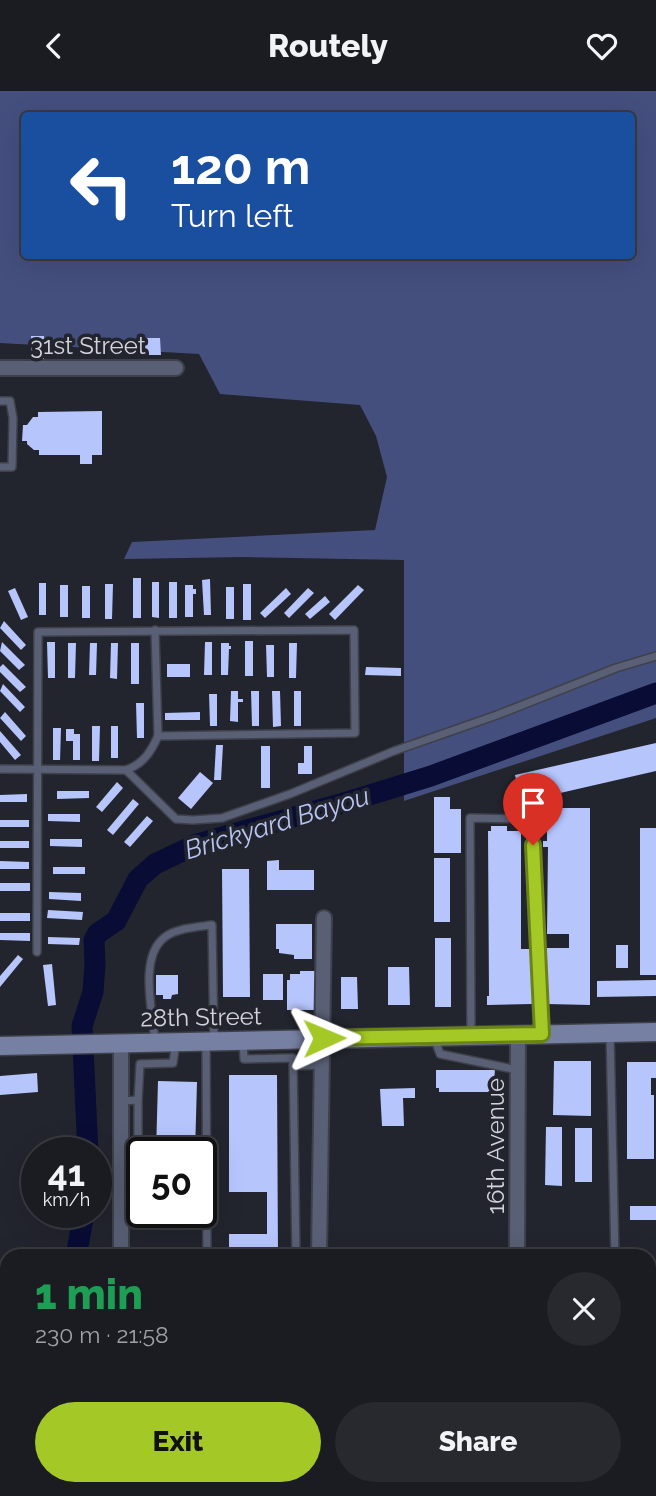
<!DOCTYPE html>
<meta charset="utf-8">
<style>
:root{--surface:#1a1c22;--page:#27292f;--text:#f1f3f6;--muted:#9fa1a5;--line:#383a40;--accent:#a4c825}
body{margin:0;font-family:Raleway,sans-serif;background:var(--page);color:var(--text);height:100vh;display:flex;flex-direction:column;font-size:26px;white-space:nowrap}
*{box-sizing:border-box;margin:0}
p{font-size:23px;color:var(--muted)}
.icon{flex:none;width:38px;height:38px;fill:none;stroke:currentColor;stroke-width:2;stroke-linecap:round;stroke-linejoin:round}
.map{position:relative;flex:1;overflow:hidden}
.side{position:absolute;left:0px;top:1158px;width:656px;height:247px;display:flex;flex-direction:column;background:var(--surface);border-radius:21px 21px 0 0;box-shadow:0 7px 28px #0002,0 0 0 2px var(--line)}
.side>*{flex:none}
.guide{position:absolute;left:21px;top:21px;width:614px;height:147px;border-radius:7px;box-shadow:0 7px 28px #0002,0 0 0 2px var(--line);background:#1a4fa0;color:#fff;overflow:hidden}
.speed{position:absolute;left:21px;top:1046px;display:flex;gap:14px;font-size:35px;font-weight:700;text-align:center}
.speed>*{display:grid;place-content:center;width:91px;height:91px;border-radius:50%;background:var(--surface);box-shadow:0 7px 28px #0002,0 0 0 2px var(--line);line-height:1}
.speed small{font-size:18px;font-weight:400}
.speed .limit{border:4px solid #111;border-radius:10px;background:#fff;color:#111}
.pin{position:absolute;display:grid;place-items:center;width:60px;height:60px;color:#fff;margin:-72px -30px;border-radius:50% 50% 50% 0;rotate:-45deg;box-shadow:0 0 7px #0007}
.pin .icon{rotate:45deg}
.me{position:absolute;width:77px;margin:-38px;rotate:89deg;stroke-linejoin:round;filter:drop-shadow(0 0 5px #0008)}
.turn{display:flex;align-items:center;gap:24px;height:147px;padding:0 35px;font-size:32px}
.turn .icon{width:91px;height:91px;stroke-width:2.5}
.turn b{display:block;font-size:49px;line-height:60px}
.round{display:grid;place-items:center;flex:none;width:74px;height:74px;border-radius:37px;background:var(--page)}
.summary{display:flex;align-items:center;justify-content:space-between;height:119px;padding:0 35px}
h1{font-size:42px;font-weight:800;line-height:52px;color:#1e9e55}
.cta{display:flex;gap:14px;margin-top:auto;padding:14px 35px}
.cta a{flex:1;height:80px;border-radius:42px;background:var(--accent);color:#111;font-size:28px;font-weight:800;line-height:80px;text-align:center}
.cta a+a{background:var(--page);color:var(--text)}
header{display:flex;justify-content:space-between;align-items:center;height:91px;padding:0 35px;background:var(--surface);font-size:32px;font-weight:800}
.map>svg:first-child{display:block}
</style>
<header><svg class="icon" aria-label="back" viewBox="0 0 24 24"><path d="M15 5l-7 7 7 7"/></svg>Routely<svg class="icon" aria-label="heart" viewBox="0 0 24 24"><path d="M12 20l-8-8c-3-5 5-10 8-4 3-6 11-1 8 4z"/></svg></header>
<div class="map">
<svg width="656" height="1405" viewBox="0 0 656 1405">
<rect width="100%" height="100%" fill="#23252e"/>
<path fill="#444f7e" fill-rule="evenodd" d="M0,0h656v627l-252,83v-241l-160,-3 -120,2 8,-17 243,-12 12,-53 -11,-41 -16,-31 -140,-11 -21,-40 -199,-11zM24,24h608v140h-608z"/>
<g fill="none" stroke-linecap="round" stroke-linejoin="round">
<g stroke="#090d36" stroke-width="21">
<polyline points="88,1062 82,935 93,901 95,873 94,849 98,842 116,830 138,788 155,773 197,753 347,711 431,685 656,602"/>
<polyline points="76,1166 84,1122"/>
<polyline points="0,1206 7,1206"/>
</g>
</g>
<g fill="#b6c5fc">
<polygon points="31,245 44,245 44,268 32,268"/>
<polygon points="139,247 160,247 161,264 139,264"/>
<polygon points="102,320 102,364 92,364 92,373 80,373 80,364 39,364 39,359 34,359 27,353 27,350 22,350 23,334 27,334 33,326 38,326 38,321"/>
<rect x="133" y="487" width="8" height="40"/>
<polygon points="210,488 211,524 204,524 202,489"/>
<polygon points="152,491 159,491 159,527 152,526"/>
<rect x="169" y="491" width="8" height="36"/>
<rect x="39" y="492" width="7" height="32"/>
<polygon points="105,493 113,493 112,528 105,528"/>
<rect x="243" y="493" width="8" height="36"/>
<rect x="60" y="494" width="8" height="32"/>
<polygon points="185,494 193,494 193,498 196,498 196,503 193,503 193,526 185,526"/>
<polygon points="358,494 364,499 335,529 329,523"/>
<rect x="82" y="495" width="8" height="32"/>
<rect x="226" y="496" width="8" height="32"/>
<polygon points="15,497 28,526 21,529 8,500"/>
<polygon points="286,497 291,503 265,527 260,522"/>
<polygon points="308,497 314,502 289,527 284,522"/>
<polygon points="325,505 330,511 310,528 305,523"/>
<polygon points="4,530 26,554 21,559 0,537"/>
<rect x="245" y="550" width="8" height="35"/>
<polygon points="2,551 25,574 19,579 0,560"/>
<polygon points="47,551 55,551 55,587 48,587"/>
<polygon points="205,551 212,551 212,584 204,584"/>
<polygon points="68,552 76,552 75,587 68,587"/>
<polygon points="90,552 97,552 96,584 89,584"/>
<polygon points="111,552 118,552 117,588 110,587"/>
<rect x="131" y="552" width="8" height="41"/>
<polygon points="221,552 229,552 229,555 231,555 231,558 229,558 228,584 221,584"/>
<polygon points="289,552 297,552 296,587 289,587"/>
<polygon points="266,554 274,554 274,586 267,586"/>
<polygon points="3,573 26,596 20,601 0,581 0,576"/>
<rect x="167" y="573" width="23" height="13"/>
<polygon points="366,576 401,577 401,585 365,584"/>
<polygon points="3,593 25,616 20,621 0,600"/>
<polygon points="231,600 238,600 238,608 243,608 243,611 238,611 238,631 230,630"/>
<polygon points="251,600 259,600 259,635 252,635"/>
<polygon points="272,600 280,600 281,635 273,636"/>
<rect x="294" y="600" width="7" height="35"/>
<polygon points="209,603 217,603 217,635 210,635"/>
<polygon points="136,612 144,612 144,647 137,647"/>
<polygon points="5,621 26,645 21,650 0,627"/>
<polygon points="200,621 200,629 165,629 165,622"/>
<polygon points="92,635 100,635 99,670 92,670"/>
<rect x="111" y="635" width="7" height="32"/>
<polygon points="53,637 61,637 60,669 53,669"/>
<polygon points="66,638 74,638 74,643 80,643 80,669 73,669 73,650 66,650"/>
<polygon points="0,640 21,664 15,669 0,651"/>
<polygon points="656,652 656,680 521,711 515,684"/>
<polygon points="216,654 223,654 221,689 214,689"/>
<rect x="261" y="655" width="9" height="42"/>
<polygon points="304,655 312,655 312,683 298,683 298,672 304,672"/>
<polygon points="200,681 213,692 191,718 178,707"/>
<polygon points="117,691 123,697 102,721 96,716"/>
<polygon points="57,700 89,700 89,707 57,708"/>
<polygon points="27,703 27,711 0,711 0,704"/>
<polygon points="434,706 450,706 450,718 461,718 461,762 434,762"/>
<polygon points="133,708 139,713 113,744 107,739"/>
<polygon points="547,717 590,717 590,914 547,913 547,857 569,857 569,843 547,843 548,756 543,756 543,750 547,750"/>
<polygon points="48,723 80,723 80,731 48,730"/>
<polygon points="147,725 153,730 130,756 124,751"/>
<rect x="0" y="729" width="29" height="7"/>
<polygon points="491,735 507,735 507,740 521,740 521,858 532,858 532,913 487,914 487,905 489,905 488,740 491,740"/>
<rect x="640" y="737" width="16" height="147"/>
<polygon points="50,748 82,748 82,756 50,755"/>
<rect x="0" y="750" width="29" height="7"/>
<rect x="434" y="767" width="16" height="64"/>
<polygon points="279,769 279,779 314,779 314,799 267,799 267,770"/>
<polygon points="0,770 29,771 29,778 0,778"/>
<rect x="53" y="776" width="32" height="7"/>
<polygon points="222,778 249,778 250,906 223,906"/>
<rect x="0" y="792" width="30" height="8"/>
<polygon points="49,801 81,802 81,810 49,808"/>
<polygon points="48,819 83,821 82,829 47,827"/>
<rect x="0" y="822" width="30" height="8"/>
<polygon points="276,833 312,833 312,868 294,868 294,864 279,862 279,858 276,858"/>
<polygon points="0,842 30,842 30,850 0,849"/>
<polygon points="48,846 80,847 79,854 48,853"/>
<rect x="435" y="847" width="16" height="69"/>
<rect x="616" y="854" width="12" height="23"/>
<polygon points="18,864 23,868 0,896 0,885"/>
<polygon points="52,873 56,914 48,915 43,874"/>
<polygon points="388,876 409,876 410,914 388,914"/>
<polygon points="300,880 320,880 320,919 287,919 287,889 290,889 290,883 300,883"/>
<rect x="263" y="883" width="20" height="26"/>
<polygon points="156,884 178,884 178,903 172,904 171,908 163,908 163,904 156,904"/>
<polygon points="341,886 357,886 358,918 341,918"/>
<polygon points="656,889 656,905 597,906 597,890"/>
<polygon points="554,970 591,970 591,1025 553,1024"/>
<polygon points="627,971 656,971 656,987 651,987 651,1004 654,1004 654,1068 627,1068"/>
<polygon points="436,979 495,979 493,1001 439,1001 439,997 436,997"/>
<polygon points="37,982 38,1001 0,1004 0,985"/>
<polygon points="229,984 277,984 278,1166 229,1166 229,1143 267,1143 267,1101 229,1101"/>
<polygon points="158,990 197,991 195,1062 156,1062"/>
<polygon points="415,997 415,1007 403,1007 404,1035 382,1035 380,998"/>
<polygon points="546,1036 562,1036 562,1095 545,1094"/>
<rect x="575" y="1037" width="17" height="54"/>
<rect x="630" y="1115" width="26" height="14"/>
<rect x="0" y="1270" width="5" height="24"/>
<polygon points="649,1362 656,1362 656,1400 649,1399"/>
</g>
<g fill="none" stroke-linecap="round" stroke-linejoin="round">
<g stroke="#3f414a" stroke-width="10">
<g id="service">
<polyline points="0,310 10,310 13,327 12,376 0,376"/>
<polyline points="0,678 126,679 176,728 193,729 222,727 290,703 394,660 497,624 616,577 656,565"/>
<path d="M126,679c17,-6 25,-18 32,-34"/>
<polyline points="37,861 38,541 354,539 355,642 158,645 155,539"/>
<polyline points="610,942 615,1166"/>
<polyline points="471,944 470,727 532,728 542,941"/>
<polyline points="434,946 440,963 518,979"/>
<polyline points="243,950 244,968 293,967 296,1166"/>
<path d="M155,951c-2,-29 -17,-85 10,-105 12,-9 32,-10 47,-12l2,116"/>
<polyline points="206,951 207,1166"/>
<polyline points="293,975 323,974"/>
<polyline points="122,1010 138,1009 140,973 173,972 176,951"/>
<polyline points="121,1062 138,1062 138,1009"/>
<polyline points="121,1100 138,1090 138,1062"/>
<polyline points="217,1398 217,1405"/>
<polyline points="418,1405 418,1398"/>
</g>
</g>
<g stroke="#3f414a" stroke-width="18">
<g id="minor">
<polyline points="0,277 176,277"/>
<polyline points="121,1166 121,952"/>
<polyline points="319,1166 324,827"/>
<polyline points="517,1166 518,944"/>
<polyline points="649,1216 656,1216"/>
<polyline points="0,1254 1,1254"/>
<polyline points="319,1398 319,1405"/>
<polyline points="517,1398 517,1405"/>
<polyline points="119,1405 119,1398"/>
</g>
</g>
<g stroke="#3f414a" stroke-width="21">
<polyline id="secondary" points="0,955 656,941"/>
</g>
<use href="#service" stroke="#595f75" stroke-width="7"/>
<use href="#minor" stroke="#595f75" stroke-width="14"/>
<use href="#secondary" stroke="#7680a2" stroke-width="18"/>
</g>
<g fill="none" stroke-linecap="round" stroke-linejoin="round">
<g stroke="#6b8218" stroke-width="18">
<polyline id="route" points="324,947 542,943 533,754"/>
</g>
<use href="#route" stroke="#a4c825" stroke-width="12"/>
</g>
<g text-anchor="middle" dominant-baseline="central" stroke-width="7" stroke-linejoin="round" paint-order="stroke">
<g font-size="24" fill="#d2d3da" stroke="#23252e">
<text x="88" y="254">31st Street</text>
<text transform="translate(201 926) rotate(-1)">28th Street</text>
<text transform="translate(495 1055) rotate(-90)">16th Avenue</text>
</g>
<g font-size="26" font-style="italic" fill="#b7c4f1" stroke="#23252e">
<text transform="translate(277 732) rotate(-17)">Brickyard Bayou</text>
</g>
</g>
</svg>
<div class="speed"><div>41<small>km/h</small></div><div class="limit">50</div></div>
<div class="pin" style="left:533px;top:754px;background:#d93025"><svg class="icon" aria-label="arrive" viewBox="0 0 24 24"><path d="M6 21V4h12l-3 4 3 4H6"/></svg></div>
<svg class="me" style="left:324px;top:947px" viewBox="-20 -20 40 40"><path d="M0-17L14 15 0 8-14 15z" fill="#a4c825" stroke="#fff" stroke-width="4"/></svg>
<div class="guide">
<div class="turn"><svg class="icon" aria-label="left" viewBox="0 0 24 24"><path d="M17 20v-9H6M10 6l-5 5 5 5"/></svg><div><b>120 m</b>Turn left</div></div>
</div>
<section class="side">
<div class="summary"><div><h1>1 min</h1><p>230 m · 21:58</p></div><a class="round"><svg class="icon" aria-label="close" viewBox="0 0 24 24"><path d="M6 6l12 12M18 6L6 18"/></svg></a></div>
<div class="cta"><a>Exit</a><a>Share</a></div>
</section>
</div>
